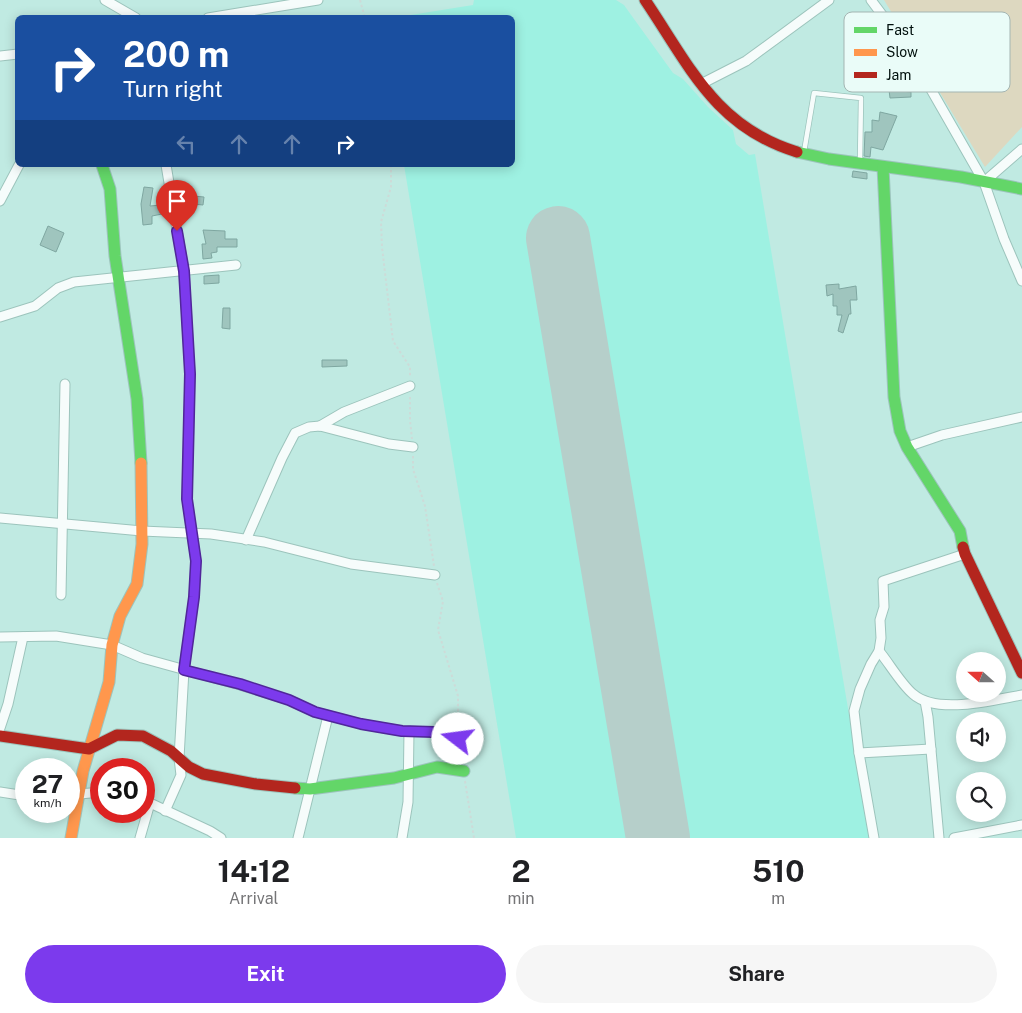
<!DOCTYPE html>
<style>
:root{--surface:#fff;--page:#f6f6f6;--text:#202124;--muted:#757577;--accent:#7c3aed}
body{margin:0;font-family:"Public Sans",sans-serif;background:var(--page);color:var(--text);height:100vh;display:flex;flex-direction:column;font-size:19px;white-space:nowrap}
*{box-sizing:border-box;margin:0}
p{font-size:16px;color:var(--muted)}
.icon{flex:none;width:28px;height:28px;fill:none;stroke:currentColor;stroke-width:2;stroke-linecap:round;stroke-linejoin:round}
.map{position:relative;height:838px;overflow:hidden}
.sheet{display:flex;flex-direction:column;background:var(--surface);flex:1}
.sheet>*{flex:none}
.hud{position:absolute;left:15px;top:15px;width:500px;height:152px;border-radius:8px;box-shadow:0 2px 12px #0003;background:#1a4fa0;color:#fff;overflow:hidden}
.needle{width:32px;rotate:291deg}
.fabs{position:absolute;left:956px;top:652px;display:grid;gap:10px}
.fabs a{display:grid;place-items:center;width:50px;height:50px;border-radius:50%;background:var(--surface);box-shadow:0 2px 12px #0003;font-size:25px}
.speed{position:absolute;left:15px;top:758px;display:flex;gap:10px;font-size:25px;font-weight:700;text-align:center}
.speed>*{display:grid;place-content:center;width:65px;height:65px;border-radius:50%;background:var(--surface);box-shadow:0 2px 12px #0003;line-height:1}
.speed small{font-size:12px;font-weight:400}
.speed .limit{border:8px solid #d22;background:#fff;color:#111}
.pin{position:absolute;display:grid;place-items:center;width:42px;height:42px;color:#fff;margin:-51px -21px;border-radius:50% 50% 50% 0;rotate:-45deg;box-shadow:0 0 5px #0007}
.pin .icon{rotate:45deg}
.me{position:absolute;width:55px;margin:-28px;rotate:285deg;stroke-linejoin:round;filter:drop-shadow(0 0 4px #0008)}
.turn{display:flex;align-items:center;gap:18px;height:105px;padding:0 25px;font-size:22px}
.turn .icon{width:65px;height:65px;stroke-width:2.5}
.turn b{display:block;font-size:35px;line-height:42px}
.lanes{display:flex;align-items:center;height:48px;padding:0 25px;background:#0003;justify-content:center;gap:25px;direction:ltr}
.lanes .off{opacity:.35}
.eta{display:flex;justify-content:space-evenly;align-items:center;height:85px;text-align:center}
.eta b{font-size:30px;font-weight:700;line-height:35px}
.action{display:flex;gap:10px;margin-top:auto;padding:10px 25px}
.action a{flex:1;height:58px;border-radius:30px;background:var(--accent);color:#fff;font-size:20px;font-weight:700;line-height:58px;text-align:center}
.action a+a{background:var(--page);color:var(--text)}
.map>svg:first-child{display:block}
</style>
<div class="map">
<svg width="1022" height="838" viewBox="0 0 1022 838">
<rect width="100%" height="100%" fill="#c0eae2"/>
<polygon fill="#9ef1e2" points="474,0 616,0 624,5 634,19 673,73 683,79 708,107 733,130 736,144 749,155 755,154 815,514 870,838 516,838 404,165 512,165 512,18 392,18 473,5"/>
<polygon fill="#ddd8c0" points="884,0 1022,0 1022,127 985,167"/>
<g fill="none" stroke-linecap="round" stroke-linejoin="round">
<polyline stroke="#b6cfca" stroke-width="64" points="558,238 658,838"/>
</g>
<g fill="#9fc5be" stroke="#7fa7a1">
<polygon points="889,90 911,92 911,97 890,98"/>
<polygon points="880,112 897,116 883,150 871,147 870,157 864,156 865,132 872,132 872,120 879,121"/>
<polygon points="853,171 867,173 867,179 852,177"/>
<polygon points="144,187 153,188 150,206 161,205 162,214 152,216 152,224 143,225 141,204"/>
<polygon points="193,196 204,197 203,205 193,204"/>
<polygon points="48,226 64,233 56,252 40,245"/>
<polygon points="203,230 225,231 225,239 237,239 237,247 217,247 217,252 211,253 212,258 203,259 202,244 206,244"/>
<polygon points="219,275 219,283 204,284 204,276"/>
<polygon points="839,284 839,289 856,286 857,300 850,300 851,314 849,314 843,333 838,331 842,315 837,315 837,306 833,306 833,294 827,296 826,285"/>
<polygon points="223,308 230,308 230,329 222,328"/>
<polygon points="322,360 347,360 347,366 322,367"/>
</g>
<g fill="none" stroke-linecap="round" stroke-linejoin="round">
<g stroke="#9cc4bc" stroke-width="6">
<polyline id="lane" points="804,152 814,93 861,98 860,161"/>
</g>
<g stroke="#9cc4bc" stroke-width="11">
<g id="street">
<polyline points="105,0 136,18"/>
<polyline points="871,0 901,40 917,65 984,182 1004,239 1022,281"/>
<polyline points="208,18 318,0"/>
<polyline points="0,56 18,54"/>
<polyline points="701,84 746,61 829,0"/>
<polyline points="984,182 1022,149"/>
<polyline points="0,201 19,165"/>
<polyline points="0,317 35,306 58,288 74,282 236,265"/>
<polyline points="320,426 344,412 410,386"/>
<polyline points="907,447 942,435 1022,417"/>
<polyline points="0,518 142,531 211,534 264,542 351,564 435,575"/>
<polyline points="246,540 282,458 295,433 309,427 320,426 389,444 413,447"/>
<polyline points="61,595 65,384"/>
<polyline points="0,637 56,636 112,645 142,658 240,685 289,700 315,712 361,724 402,731 434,732 458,739"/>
<path d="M879,651c10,12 22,33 34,43 24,21 80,6 109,1"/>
<polyline points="925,701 928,717 939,838"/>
<polyline points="0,728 8,704 23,637"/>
<polyline points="859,753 931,749"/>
<polyline points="0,792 26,796"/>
<polyline points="69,795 101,792"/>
<polyline points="144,804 150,803 210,831 221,838"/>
<polyline points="165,811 181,775 179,758 184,670 194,597 196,561 187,499 190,374 184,271 166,165"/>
<polyline points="140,838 150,803"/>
<polyline points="298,838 328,716"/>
<polyline points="402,838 408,802 409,731"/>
<polyline points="874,838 859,753 854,711 860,689 871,664 879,651 881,638 880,620 884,607 883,581 965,554"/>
<polyline points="954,838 1022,825"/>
</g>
</g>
<g stroke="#9cc4bc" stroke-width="13">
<g id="fast">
<polyline points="797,152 829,159 961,177 1022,189"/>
<polyline points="102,165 110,189 115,256 137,399 141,463"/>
<polyline points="883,167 894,397 900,431 907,447 960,531 963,547"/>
<polyline points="295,788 310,789 394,778 437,767 464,771"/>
</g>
</g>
<g stroke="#9cc4bc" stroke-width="13">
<polyline id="slow" points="71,838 83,771 109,682 112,645 120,616 137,584 142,544 141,463"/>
</g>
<g stroke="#9cc4bc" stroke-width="13">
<g id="jam">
<path d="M645,0c44,65 70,127 152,152"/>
<polyline points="963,547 965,554 1022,673"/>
<polyline points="0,736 89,749 117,735 143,736 171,751 189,767 203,774 256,784 295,788"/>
</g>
</g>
<g stroke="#cddbd8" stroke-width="2" stroke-dasharray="2.5 2.5" stroke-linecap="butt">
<polyline points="360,0 365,18"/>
<polyline points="391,165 391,187 381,222 382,247 393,341 410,367 410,377"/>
<polyline points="410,397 410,420 412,439"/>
<polyline points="413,456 413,469 425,506 434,566"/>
<polyline points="437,583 443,601 438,630 458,696 458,729"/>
<polyline points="460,747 462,759"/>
<polyline points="465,781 474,838"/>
</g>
<use href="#lane" stroke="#f6fcfb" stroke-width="4.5"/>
<use href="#street" stroke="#f6fcfb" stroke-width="9"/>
<use href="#fast" stroke="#63d668" stroke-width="11"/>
<use href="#slow" stroke="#ff974d" stroke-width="11"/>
<use href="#jam" stroke="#b3261e" stroke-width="11"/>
</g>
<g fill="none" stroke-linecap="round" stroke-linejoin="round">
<g stroke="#51269a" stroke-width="12">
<polyline id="route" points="177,231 184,271 190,374 187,499 196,561 194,597 184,670 240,684 289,700 315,712 361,724 402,731 434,732 458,739"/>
</g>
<use href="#route" stroke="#7c3aed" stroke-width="9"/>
</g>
<rect x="844" y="12" width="166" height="80" rx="8" fill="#eafcf8" stroke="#a4b5b2" stroke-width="1"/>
<rect x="854" y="27" width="23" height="6" fill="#63d668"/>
<rect x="854" y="49" width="23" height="7" fill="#ff974d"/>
<rect x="854" y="72" width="23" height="6" fill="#b3261e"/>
<g font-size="14" fill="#00100d">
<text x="886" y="35">Fast</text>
<text x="886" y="57">Slow</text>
<text x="886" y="80">Jam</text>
</g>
</svg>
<div class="fabs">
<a><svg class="needle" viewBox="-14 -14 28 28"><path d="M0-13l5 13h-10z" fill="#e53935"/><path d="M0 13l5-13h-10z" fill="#757577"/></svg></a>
<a><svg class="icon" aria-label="sound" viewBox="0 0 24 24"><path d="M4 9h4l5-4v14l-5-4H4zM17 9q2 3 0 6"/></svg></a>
<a><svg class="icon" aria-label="search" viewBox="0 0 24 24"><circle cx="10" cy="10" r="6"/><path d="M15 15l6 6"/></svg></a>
</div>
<div class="speed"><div>27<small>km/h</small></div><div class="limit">30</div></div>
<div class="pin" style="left:177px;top:231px;background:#d93025"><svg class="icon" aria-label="arrive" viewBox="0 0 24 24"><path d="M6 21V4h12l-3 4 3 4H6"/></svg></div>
<svg class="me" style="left:458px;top:739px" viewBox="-20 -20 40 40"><circle r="19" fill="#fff"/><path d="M0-13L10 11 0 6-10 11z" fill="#7c3aed"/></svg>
<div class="hud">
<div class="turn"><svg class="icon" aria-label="right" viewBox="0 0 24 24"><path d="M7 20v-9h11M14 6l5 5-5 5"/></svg><div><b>200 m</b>Turn right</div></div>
<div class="lanes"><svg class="icon off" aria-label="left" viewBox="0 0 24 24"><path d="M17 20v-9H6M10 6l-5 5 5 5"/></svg><svg class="icon off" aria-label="ahead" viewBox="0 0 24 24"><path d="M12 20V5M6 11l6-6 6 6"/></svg><svg class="icon off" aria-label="ahead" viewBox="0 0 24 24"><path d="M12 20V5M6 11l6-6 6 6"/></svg><svg class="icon" aria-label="right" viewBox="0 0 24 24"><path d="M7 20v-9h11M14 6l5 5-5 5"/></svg></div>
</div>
</div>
<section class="sheet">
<div class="eta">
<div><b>14:12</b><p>Arrival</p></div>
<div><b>2</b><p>min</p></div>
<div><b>510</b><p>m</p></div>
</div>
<div class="action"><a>Exit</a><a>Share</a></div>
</section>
